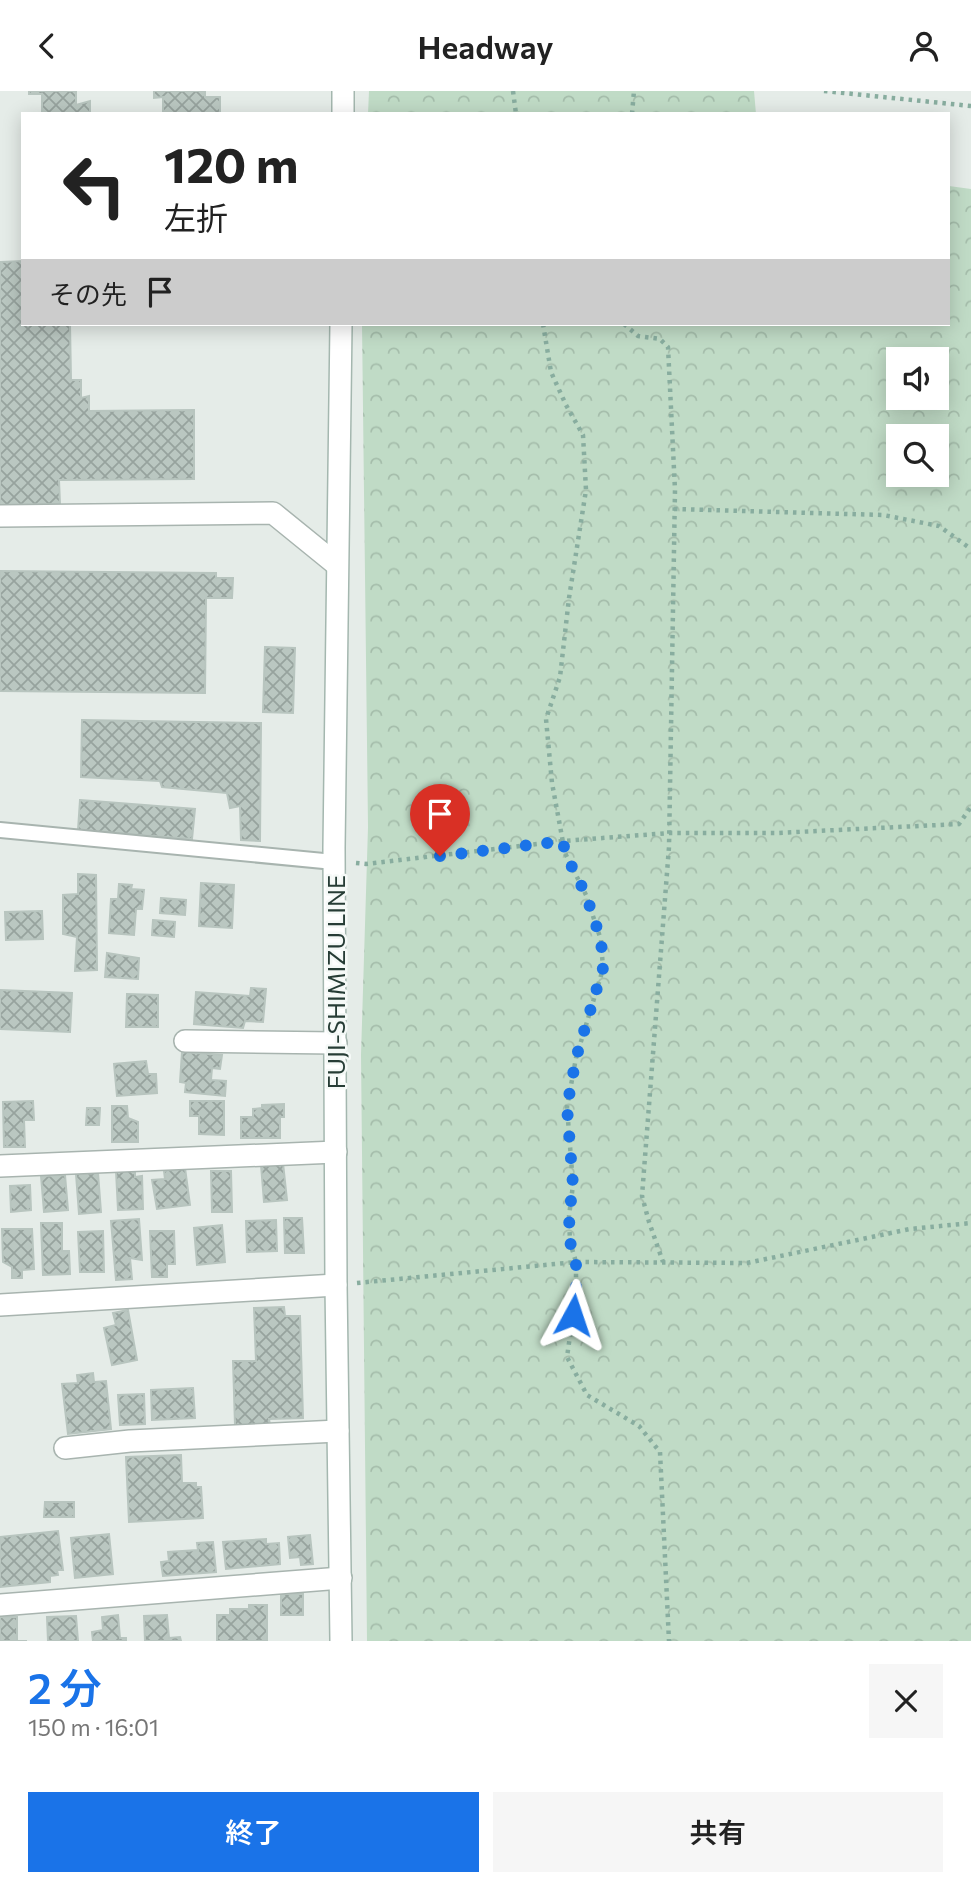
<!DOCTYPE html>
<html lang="ja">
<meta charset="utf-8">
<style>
:root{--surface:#fff;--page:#f6f6f6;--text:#222;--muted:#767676;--accent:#1a73e8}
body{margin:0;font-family:Commissioner,"Noto Sans JP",sans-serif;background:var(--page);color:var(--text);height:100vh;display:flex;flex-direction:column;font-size:26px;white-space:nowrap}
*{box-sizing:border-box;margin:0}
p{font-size:23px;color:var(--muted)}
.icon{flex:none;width:38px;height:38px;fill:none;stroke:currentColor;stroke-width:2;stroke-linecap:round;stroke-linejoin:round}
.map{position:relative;height:1550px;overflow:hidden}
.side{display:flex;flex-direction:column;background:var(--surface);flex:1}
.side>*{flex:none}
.top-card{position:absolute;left:21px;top:21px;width:929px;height:214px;border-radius:0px;box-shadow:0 4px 18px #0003;background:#fff;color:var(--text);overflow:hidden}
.buttons{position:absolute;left:886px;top:256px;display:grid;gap:14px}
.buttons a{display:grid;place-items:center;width:63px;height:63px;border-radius:0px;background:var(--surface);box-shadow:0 4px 18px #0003;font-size:35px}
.pin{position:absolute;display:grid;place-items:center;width:60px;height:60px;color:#fff;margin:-72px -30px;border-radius:50% 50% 50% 0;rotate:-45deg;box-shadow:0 0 7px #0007}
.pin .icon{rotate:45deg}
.me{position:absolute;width:77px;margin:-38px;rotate:5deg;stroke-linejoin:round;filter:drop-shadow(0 0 5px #0008)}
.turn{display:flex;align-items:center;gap:24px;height:147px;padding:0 28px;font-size:32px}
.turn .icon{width:91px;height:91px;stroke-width:2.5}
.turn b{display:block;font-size:49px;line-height:60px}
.then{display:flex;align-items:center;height:66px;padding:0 28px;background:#0003;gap:14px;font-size:26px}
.round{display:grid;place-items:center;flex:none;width:74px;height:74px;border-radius:0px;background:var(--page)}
.head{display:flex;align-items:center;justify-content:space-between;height:119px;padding:0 28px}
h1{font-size:42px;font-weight:600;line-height:52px;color:var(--accent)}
.action{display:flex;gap:14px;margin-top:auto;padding:14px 28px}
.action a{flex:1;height:80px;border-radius:0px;background:var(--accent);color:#fff;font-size:28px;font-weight:600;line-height:80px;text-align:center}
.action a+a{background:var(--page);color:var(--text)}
header{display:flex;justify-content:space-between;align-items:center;height:91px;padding:0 28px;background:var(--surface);font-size:32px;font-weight:600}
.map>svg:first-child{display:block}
</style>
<header><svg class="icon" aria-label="back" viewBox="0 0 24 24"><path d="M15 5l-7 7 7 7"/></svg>Headway<svg class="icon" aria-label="person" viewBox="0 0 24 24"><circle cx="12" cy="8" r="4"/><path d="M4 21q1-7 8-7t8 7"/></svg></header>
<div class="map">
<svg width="971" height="1550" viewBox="0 0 971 1550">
<defs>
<pattern id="forest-crowns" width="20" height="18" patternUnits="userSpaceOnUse" patternTransform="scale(1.75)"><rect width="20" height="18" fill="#c0dbc6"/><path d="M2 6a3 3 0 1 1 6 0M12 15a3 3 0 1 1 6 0" fill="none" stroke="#a5bdab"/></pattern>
<pattern id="building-cross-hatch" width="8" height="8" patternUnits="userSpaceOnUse" patternTransform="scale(1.75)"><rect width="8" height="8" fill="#bac7c1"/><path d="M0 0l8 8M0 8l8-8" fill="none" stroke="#97a39e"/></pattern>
</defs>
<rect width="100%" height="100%" fill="#e5ece8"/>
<g fill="url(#forest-crowns)" fill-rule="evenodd">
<polygon points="369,0 754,0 756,23 368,23"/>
<path d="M949,95l22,3v1452h-604l-6,-586 7,-228 -6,-503h586zM898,268h38v38h-38zM898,345h38v38h-38z"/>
</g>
<g fill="url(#building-cross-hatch)" stroke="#b8c5bf" stroke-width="2">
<polygon points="29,0 76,0 76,14 90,10 90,23 42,23 42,3 29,3"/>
<polygon points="154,0 205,0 205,6 220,6 220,23 163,23 163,6 154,7"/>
<polygon points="23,170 23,233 70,233 71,289 81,289 81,307 89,305 89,320 194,319 194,388 59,389 60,413 0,414 0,171"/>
<polygon points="0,480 216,482 216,487 233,487 232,507 206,507 205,602 0,600"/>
<polygon points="265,556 295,557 293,622 263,621"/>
<polygon points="82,629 261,632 260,750 241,749 240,715 230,717 227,702 162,696 160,690 81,686"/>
<polygon points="80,709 195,718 192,748 78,739"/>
<polygon points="78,783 96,784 97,879 75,880 77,846 63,843 63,804 78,803"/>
<polygon points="201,792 234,794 232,837 199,835"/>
<polygon points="119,793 132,794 131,798 144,799 142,818 136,818 134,844 109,842 111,808 118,808"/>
<polygon points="161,807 186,809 185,824 160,822"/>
<polygon points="42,820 43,848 6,849 5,821"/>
<polygon points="153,829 175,831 174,846 152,844"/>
<polygon points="107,862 139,867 138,888 105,886"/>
<polygon points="251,897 266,898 263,931 245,930 243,937 194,933 196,901 250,905"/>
<polygon points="0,899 72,902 70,941 0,938"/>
<polygon points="127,903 158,904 158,936 126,936"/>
<polygon points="182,961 222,964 220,978 212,977 211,989 226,990 225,1005 185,1001 186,992 180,991"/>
<polygon points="146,970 148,983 156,983 157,1002 117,1005 114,973"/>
<polygon points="33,1010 34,1029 24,1029 25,1056 4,1056 3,1011"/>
<polygon points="190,1010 224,1010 224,1044 199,1043 199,1025 190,1025"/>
<polygon points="284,1013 284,1026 280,1026 280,1047 241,1047 241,1026 253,1026 253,1018 262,1017 262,1014"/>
<polygon points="112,1015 127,1015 128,1027 138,1031 138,1051 112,1051"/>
<polygon points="87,1017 100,1017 99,1034 86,1034"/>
<polygon points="283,1072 287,1109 264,1111 261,1074"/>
<polygon points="185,1077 190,1114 157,1118 152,1089 165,1088 164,1080"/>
<polygon points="135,1079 135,1086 142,1085 143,1118 118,1119 116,1080"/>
<polygon points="211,1080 231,1080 232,1121 212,1121"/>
<polygon points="98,1082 101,1121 79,1123 76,1083"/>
<polygon points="65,1084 68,1119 44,1121 41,1085"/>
<polygon points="30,1094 31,1119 11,1121 10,1095"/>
<polygon points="284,1127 302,1127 304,1162 285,1162"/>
<polygon points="139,1128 142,1169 130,1167 132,1188 116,1189 111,1130"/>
<polygon points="276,1129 277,1160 247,1161 246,1130"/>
<polygon points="41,1132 62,1132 62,1160 69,1160 70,1183 43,1184"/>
<polygon points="222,1134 225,1171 197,1174 194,1137"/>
<polygon points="2,1138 32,1138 34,1178 22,1179 22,1187 12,1187 12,1176 3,1171"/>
<polygon points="103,1140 104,1181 80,1181 78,1141"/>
<polygon points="150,1140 174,1140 175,1173 167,1173 167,1186 152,1186"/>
<polygon points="284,1216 285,1225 300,1225 303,1327 269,1328 270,1334 235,1334 233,1270 256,1270 254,1217"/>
<polygon points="128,1219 137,1269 112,1274 104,1237 116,1234 113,1222"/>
<polygon points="93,1282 94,1291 106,1290 111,1338 68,1343 62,1293 78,1292 77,1284"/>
<polygon points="193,1297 195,1327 152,1329 151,1299"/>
<polygon points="144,1303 145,1333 120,1334 118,1304"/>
<polygon points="181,1364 182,1392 196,1392 196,1396 201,1396 203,1427 129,1431 126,1366"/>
<polygon points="45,1411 74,1411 74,1426 44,1426"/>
<polygon points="58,1440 63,1479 57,1479 58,1484 50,1485 50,1491 0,1496 0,1446"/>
<polygon points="109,1443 113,1483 75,1487 71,1447"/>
<polygon points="310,1444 313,1473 301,1474 300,1466 290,1467 288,1446"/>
<polygon points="266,1448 266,1453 279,1452 280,1473 226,1478 223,1451"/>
<polygon points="213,1451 216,1481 163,1485 161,1471 169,1470 168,1461 198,1459 197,1452"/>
<rect x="281" y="1503" width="22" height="21"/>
<polygon points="249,1514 267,1514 267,1550 217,1550 217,1524 230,1524 230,1518 249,1518"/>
<polygon points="118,1524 120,1547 126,1547 126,1550 93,1550 92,1541 103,1539 102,1526"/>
<polygon points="167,1524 169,1547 180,1546 181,1550 145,1550 144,1525"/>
<polygon points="76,1525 78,1550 48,1550 47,1526"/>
<polygon points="0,1526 17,1526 17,1550 27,1550 0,1550"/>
</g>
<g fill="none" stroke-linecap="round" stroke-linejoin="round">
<g stroke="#a8b4af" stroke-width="18">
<polyline id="lane" points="0,739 334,771"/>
</g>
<g stroke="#a8b4af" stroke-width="24">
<g id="street">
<polyline points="0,425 273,422 337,474"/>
<polyline points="185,950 336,952"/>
<polyline points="0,1075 336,1061"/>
<polyline points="0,1214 336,1194"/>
<polyline points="65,1357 130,1350 338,1340"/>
<polyline points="0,1514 341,1487"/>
</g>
</g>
<g stroke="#a4b7af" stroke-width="24">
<g id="secondary">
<polyline points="343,23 343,0"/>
<polyline points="341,1550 336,1194 334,757 341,233"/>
</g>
</g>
<g stroke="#88ad9f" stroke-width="4.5" stroke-dasharray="3.5 5" stroke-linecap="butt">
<polyline points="513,0 516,23"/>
<polyline points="824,0 971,15"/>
<polyline points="632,23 634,0"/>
<polyline points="543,233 551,281 566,314 583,344 586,399 569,507 560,586 546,628 552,692 565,762 586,804 601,849 603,878 576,967 567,1016 573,1094 569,1125 570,1151 576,1171 576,1203 567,1266 587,1304 639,1335 660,1361 669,1550"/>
<polyline points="624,233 638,245 660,248 668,256 675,399 669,756 642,1105 649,1131 663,1171"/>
<polyline points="674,418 883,424 939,435 971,458"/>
<polyline points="356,772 366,773 563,750 669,742 777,742 959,733 971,716"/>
<polyline points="357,1192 576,1171 747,1172 910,1138 971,1132"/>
</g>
<use href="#lane" stroke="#fff" stroke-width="14"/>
<use href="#street" stroke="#fff" stroke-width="21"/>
<use href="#secondary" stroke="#fff" stroke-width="21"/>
</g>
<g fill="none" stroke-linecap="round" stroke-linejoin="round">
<polyline stroke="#1a73e8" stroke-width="12" stroke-dasharray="0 21.6" points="440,765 563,750 565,762 586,804 601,849 603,877 576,967 567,1016 573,1094 569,1125 570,1151 576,1171 576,1203 573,1224"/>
</g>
<g text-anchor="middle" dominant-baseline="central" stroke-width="5" stroke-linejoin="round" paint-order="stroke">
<g font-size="24" fill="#263c35" stroke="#f5f9f7">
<text transform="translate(335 891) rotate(-90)">FUJI-SHIMIZU LINE</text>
</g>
</g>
</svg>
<div class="buttons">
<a><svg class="icon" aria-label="sound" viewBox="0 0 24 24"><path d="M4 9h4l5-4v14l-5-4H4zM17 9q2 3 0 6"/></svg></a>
<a><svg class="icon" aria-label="search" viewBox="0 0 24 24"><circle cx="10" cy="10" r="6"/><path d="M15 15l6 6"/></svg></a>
</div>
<div class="pin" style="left:440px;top:765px;background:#d93025"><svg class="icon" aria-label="arrive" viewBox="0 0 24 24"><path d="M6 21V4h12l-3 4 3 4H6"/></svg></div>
<svg class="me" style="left:573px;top:1224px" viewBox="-20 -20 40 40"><path d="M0-17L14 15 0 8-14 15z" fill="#1a73e8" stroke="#fff" stroke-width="4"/></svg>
<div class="top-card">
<div class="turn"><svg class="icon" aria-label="left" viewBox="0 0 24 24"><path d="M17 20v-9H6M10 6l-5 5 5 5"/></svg><div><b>120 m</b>左折</div></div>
<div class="then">その先<svg class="icon" aria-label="arrive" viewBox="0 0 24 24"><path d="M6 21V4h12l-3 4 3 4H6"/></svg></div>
</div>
</div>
<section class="side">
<div class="head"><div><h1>2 分</h1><p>150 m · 16:01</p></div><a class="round"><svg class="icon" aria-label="close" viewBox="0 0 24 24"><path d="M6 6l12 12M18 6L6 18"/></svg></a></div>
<div class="action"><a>終了</a><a>共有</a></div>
</section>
